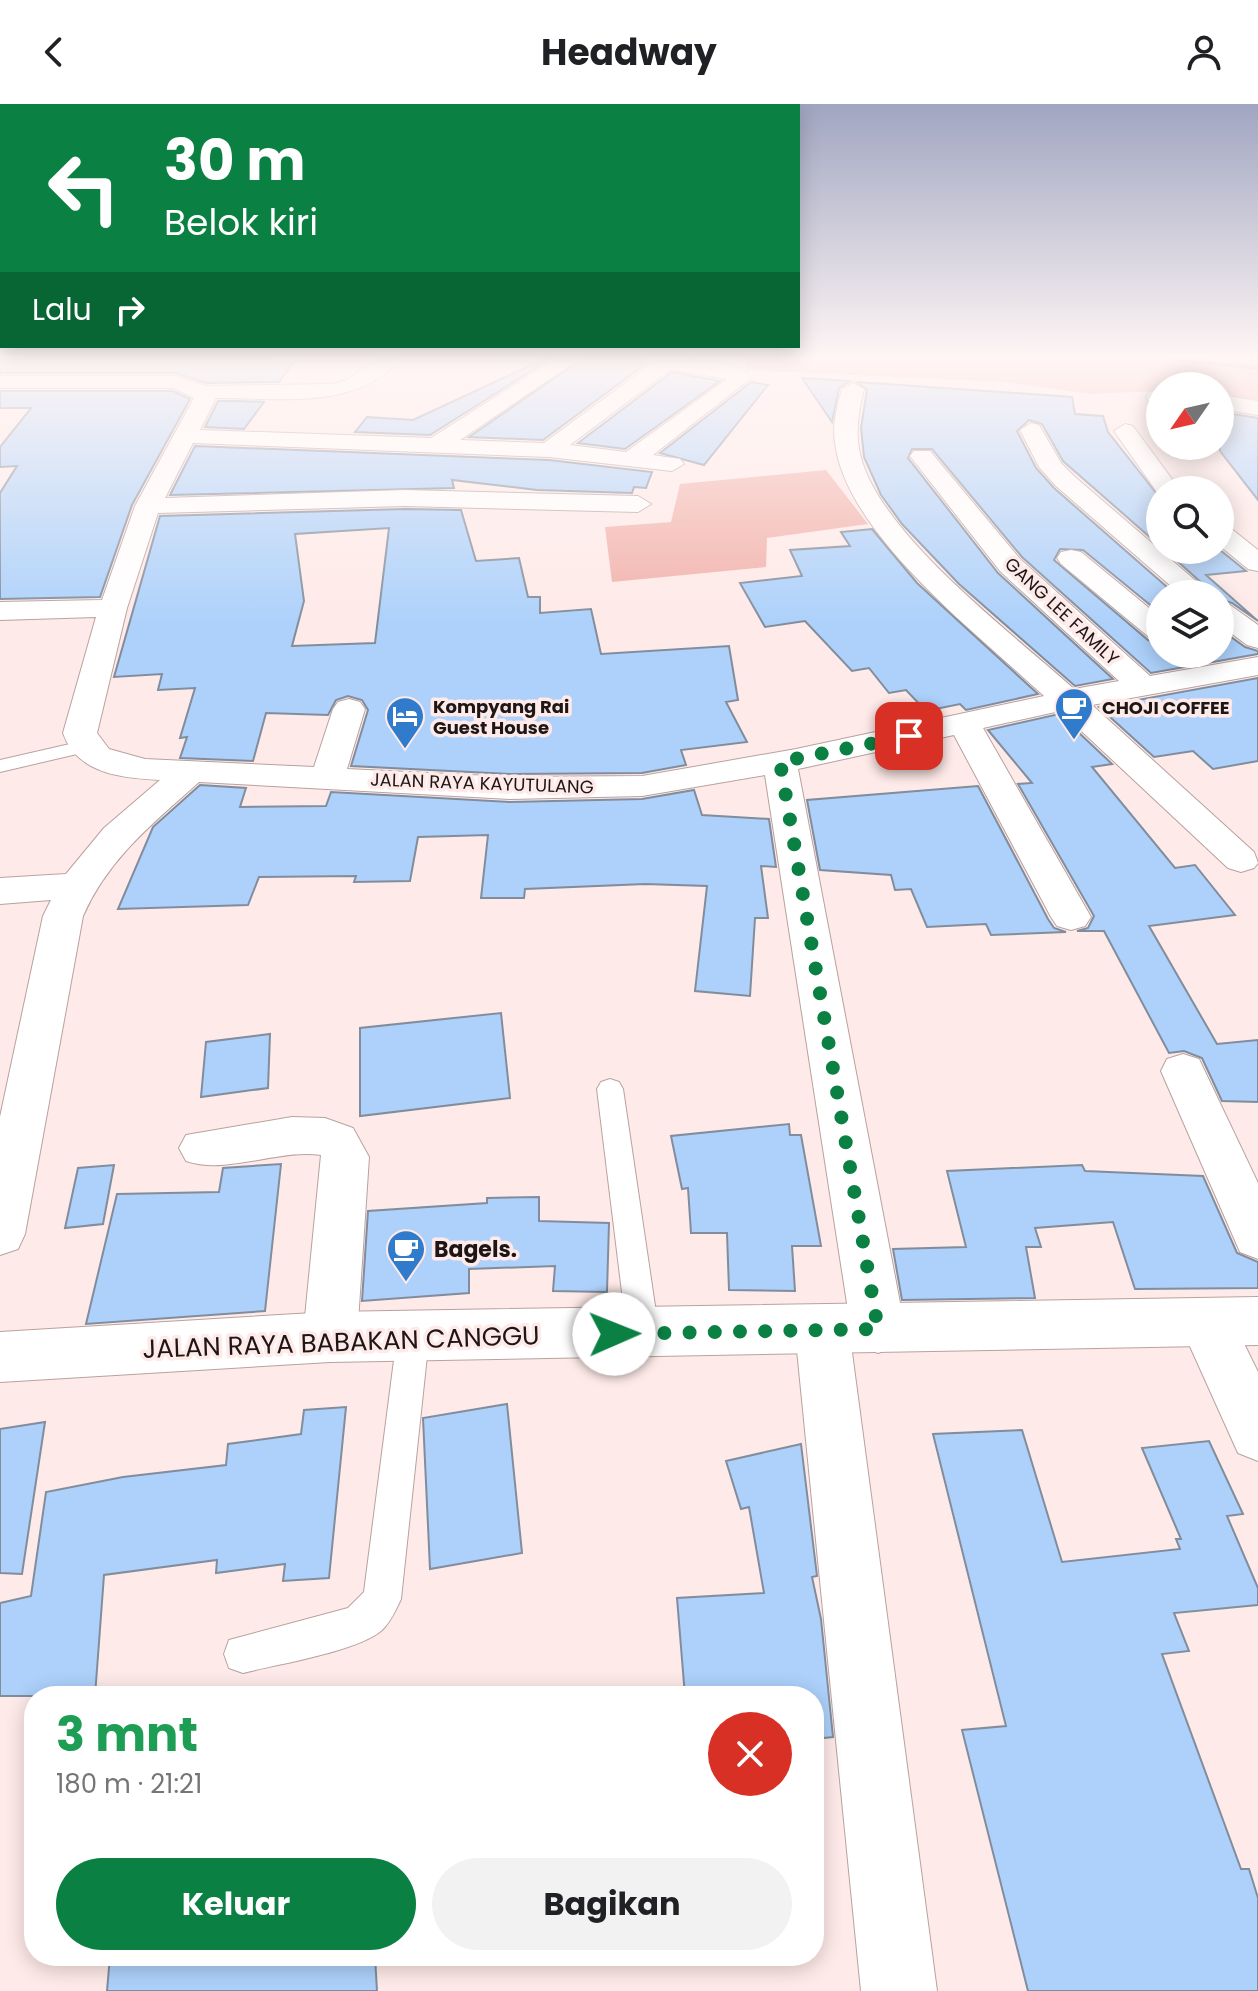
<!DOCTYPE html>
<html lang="id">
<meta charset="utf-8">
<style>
:root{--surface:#fff;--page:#f2f2f2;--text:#202124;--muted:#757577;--accent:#0b8043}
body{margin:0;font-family:Poppins,sans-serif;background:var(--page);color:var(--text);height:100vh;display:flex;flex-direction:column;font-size:30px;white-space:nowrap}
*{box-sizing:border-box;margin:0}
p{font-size:26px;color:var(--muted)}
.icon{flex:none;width:44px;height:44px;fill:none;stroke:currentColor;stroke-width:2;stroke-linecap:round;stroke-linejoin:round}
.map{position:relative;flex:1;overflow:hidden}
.sheet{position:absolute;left:24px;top:1582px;width:800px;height:280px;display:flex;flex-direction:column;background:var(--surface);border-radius:32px;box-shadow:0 4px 20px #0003}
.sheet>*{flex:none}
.banner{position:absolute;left:0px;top:0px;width:800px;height:244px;box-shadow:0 4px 20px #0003;background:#0b8043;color:#fff;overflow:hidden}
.needle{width:52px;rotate:236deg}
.buttons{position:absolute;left:1146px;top:268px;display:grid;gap:16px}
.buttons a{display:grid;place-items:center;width:88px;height:88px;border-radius:50%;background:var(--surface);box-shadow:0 4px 20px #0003;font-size:40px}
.pin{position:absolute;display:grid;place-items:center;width:68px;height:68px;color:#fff;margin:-34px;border-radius:16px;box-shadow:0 4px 12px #0006}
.me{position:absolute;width:88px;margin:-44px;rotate:89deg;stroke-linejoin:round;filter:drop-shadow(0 0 6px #0008)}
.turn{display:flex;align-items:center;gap:28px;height:168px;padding:0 32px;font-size:36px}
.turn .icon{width:104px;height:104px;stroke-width:2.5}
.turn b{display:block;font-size:56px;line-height:68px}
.then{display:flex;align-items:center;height:76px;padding:0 32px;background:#0003;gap:16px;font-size:30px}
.round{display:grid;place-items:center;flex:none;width:84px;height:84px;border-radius:42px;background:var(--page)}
.headline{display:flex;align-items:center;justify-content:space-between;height:136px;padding:0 32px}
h1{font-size:48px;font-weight:700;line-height:60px;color:#1e9e55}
.cta{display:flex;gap:16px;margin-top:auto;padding:16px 32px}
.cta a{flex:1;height:92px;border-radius:48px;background:var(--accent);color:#fff;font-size:32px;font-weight:700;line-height:92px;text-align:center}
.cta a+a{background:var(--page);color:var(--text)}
header{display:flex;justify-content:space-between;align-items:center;height:104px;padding:0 32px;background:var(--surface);font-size:36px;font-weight:700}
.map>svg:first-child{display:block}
</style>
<header><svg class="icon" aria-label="back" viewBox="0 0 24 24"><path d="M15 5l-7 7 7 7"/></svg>Headway<svg class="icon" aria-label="person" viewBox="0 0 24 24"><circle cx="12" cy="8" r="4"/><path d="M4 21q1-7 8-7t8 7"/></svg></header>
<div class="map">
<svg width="1258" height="1887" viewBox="0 0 1258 1887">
<rect width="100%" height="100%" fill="#feeae8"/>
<g fill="#f1b1aa">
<polygon points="745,255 1258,255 1258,297 1220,293 1220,282 1160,282 1160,287 1091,290 1005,278 747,266"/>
<polygon points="826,366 868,420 767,434 766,463 612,478 605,423 671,418 680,380"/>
</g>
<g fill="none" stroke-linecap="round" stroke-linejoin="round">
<polygon fill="#9e6a65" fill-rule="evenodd" points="1157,255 1178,255 1258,262 1258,266"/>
</g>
<g fill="#add1fb" stroke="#818d9c" stroke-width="2" fill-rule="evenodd">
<polygon points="0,255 262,255 293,259 279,278 206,279 176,269 0,269"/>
<polygon points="544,255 550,255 430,331 355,328 367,313 413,316"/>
<polygon points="582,255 636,255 644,261 543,336 469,333"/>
<polygon points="672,268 720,277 625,345 578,339"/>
<polygon points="802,274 850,277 839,284 832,318"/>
<polygon points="751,278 768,281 704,361 660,349"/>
<polygon points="857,278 1072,293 1075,310 1103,312 1108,328 1160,394 1160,442 1063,357 1042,320 1029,316 1017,327 1036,364 1054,384 1175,490 1160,490 1160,509 1083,446 1060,445 1054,456 1148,536 1160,540 1160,550 1220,550 1220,525 1245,543 1258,547 1258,550 1151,569 1022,453 932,345 912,345 908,354 998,469 1113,575 1075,582 959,480 902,420 881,391 864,353 861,324 867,286"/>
<polygon points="0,287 173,287 190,295 132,401 100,493 0,495 0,389 17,362 0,363 0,343 31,304 0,304"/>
<polygon points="218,297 239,297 264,298 244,325 205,323"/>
<polygon points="1220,308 1258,314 1258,396 1220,347"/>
<polygon points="195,342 549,356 652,368 646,384 634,383 632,389 537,386 452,376 454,384 170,391"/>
<path d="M405,405l56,1 15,51 43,-3 9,39h12v16l51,-4 10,45 128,-8 9,54 -12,2 21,40 -66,8 5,15 -44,8 -132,1 -159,-8 17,-56 -6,-10 -14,-4 -12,4 -8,15 -62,-2 -13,48 -73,-3 7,-21 -7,1 15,-50 -37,2 4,-16 -48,3 46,-161zM389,424l-14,115 -83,3 12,-45 -9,-67z"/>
<polygon points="872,425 917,479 1038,590 966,606 960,600 926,607 906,586 889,589 869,564 852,567 805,517 765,523 740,479 802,472 790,446 850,442 841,428"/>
<polygon points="1165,446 1220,446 1246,467 1206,471 1258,517 1232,499 1220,495 1220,490 1214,490"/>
<polygon points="1258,574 1258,657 1213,665 1193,647 1154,653 1099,603"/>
<polygon points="1059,610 1112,660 1092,663 1175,764 1195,761 1235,811 1149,822 1217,940 1258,936 1258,998 1222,997 1202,954 1184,947 1169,949 1104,827 1077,827 1088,824 1094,812 1018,680 1032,679 988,626"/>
<polygon points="200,681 246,684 240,703 326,702 331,688 510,698 642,695 694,686 702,711 769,715 776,763 761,762 768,814 755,814 750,892 695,887 707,782 645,780 525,785 524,794 481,794 488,731 418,733 410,777 354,778 356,772 259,773 248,801 118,805 153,723"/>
<polygon points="978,682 1048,815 1054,824 1066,828 991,831 986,820 927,823 911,785 895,786 891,771 820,766 807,696"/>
<polygon points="501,909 510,994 360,1012 360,924"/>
<polygon points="270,930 268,984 201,993 206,938"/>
<polygon points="789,1020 790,1031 801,1031 821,1142 792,1142 795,1187 729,1186 727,1129 691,1129 688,1084 682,1085 671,1032"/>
<polygon points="281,1060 265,1207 86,1220 117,1090 219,1088 223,1064"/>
<polygon points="114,1061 103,1120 65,1124 78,1064"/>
<polygon points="1082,1061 1085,1067 1203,1072 1237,1149 1258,1158 1258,1184 1135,1185 1113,1118 1035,1124 1041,1143 1026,1143 1035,1194 902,1196 893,1145 966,1143 947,1067"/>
<polygon points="539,1093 539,1117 609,1119 607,1188 553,1187 555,1162 469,1165 469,1189 362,1197 368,1107 487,1099 487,1094"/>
<polygon points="507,1300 522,1449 430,1465 423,1314"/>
<polygon points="346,1303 329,1474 283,1477 285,1460 216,1469 217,1456 104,1471 95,1592 0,1592 0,1499 31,1492 46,1388 123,1373 226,1361 228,1340 301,1330 304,1306"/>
<polygon points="45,1318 22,1470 0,1469 0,1325"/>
<polygon points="1022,1326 1062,1458 1180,1445 1176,1435 1181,1435 1142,1344 1209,1337 1243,1410 1227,1412 1258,1484 1258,1501 1174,1509 1189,1547 1162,1550 1241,1765 1249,1765 1258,1794 1258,1887 1028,1887 962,1626 1006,1622 933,1330"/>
<polygon points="801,1340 817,1472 812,1473 821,1515 833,1633 814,1635 814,1592 685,1592 677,1494 764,1489 749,1403 741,1405 726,1357"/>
<polygon points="110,1852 375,1852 377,1887 107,1887"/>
</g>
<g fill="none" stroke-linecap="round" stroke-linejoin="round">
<g stroke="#b8a29f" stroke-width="2">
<g id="service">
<polygon points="83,637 93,643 90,647 0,668 0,656"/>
<polygon points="610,975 619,978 623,985 659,1229 654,1239 643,1243 632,1239 627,1229 597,985 601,978"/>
<path d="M413,1218l11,5 5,10 -28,262c-5,11 -11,24 -20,32 -26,21 -103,33 -138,42l-14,-5 -5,-14 5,-14 119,-32 16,-16 33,-255 5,-10z"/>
</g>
</g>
<g stroke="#b8a29f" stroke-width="2">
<g id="minor">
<path d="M376,255h23c-41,53 -124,38 -183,39l-16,32 231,8 124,-79h24l-119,81 84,3 106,-78 -11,-6c27,0 95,-3 112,19l-98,77 27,4 4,5 -12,7 -123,-14 -356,-14 -28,55 240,-8 233,6 13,8 -13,8 -233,-6 -247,7 -31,95 -30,125 12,16 36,10 169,8 19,-58 5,-7 11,-3 11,3 5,7 -18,60 163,8 132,-1 154,-27 248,-53c-65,-61 -198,-162 -209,-253 -3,-18 2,-36 7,-54l11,-6 11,6c-7,27 -10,52 0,78 28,76 149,167 210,222l45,-8 -119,-110 -86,-110 -4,-5 4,-5h16l90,108 130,117 108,-19v18l-166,30 162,147 4,11 -4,5 -13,4 -13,-4 -168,-157 -77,17 108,189 -6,9 -14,4 -14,-4 -6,-9 -97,-182 -156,34 107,560 -8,17 -19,7 -19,-7 -8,-17 -86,-554 -123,21 -132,3 -311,-17c-46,41 -91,77 -116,134l-58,318 -7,15 -18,6v-138l43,-201 8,-16 -51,4v-26l66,-4 38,-46 56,-48c-38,-2 -83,-6 -97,-47l33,-116 -96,3v-18l102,-2 33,-94 59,-108 -20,-10h-174v-12h176l30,10 127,-2 14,-4zM671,265l56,10 -101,73 -56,-7z"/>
<polygon points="1160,286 1160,299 1149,298 1146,293 1149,288"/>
<polygon points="1220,291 1258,297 1258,311 1220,305"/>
<polygon points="1031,319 1039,321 1061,359 1074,372 1211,490 1180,490 1056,382 1039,363 1020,326"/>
<polygon points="1125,320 1133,322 1180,386 1160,386 1159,391 1114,327"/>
<polygon points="1220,421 1229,423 1258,446 1258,467 1248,465 1220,442"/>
<polygon points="1071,446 1081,448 1160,513 1160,537 1150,534 1061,460 1057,454 1061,448"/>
<polygon points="1220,498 1230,501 1258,521 1258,544 1247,541 1220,521"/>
<polygon points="1183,950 1199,955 1258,1079 1258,1155 1240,1148 1161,967 1167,955"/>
<path d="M292,1013l33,1 28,10 16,29 -12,180 -8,17 -19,8 -19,-8 -8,-17 18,-182c-45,-6 -93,20 -135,6l-7,-13 7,-13z"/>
<polygon points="1206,1194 1225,1201 1258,1268 1258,1357 1238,1349 1179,1218 1187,1201"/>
<polygon points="822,1202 841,1209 849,1226 937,1887 861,1887 795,1226 803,1209"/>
</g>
</g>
<g stroke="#b8a29f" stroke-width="2">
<polygon id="tertiary" points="1258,1193 1258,1241 330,1258 0,1278 0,1228 330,1208"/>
</g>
<use href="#service" fill="#fff" fill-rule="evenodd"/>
<use href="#minor" fill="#fff" fill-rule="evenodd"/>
<use href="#tertiary" fill="#fff" fill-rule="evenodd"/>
</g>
<linearGradient id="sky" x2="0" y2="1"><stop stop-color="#a0a5c1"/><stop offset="0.49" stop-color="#fff6f5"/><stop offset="1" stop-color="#fff6f5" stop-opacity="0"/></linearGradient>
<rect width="1258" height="519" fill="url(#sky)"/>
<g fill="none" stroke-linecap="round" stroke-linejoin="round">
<polyline stroke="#0b8043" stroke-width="14" stroke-dasharray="0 25.2" points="614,1230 878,1225 780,658 909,632"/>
</g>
<defs>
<g id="cafe-pin" transform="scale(2)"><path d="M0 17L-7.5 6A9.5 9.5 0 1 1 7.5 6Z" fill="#307bcc" stroke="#feeae8"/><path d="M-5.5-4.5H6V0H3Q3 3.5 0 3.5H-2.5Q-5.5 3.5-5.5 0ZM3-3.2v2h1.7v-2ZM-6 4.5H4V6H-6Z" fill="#fff"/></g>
<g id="hotel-pin" transform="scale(2)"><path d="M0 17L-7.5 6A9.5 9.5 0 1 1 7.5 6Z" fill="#307bcc" stroke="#feeae8"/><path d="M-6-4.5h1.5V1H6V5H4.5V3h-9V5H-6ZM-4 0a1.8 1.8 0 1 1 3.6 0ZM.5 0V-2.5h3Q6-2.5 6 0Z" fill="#fff"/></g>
</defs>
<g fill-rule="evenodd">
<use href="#cafe-pin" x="1074" y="603"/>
<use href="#hotel-pin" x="405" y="612"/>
<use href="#cafe-pin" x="406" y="1145"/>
</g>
<g text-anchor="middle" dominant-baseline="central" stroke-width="7" stroke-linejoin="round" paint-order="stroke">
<g font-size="18" fill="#1e1615" stroke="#feeae8">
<text transform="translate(1062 507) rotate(43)">GANG LEE FAMILY</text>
<text transform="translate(482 679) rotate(2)">JALAN RAYA KAYUTULANG</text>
</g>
<g font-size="18" font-weight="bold" fill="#1e1615" stroke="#feeae8" text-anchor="start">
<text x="433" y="602">Kompyang Rai<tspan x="433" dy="21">Guest House</tspan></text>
<text x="1102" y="603">CHOJI COFFEE</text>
</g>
<g font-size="22" font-weight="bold" fill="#1e1615" stroke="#feeae8" text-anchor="start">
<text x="434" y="1145">Bagels.</text>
</g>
<g font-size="26" fill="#1e1615" stroke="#feeae8">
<text transform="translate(341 1238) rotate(-2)">JALAN RAYA BABAKAN CANGGU</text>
</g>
</g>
</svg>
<div class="buttons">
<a><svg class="needle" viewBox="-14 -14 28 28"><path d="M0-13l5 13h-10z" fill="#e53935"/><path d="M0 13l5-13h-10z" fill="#757577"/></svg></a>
<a><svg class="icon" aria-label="search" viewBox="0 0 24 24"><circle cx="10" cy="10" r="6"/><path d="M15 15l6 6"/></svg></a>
<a><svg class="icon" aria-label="layers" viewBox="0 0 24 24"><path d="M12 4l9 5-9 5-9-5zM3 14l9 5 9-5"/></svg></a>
</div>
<div class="pin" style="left:909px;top:632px;background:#d93025"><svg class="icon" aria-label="arrive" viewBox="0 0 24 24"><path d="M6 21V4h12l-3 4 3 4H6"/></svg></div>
<svg class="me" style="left:614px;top:1230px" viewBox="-20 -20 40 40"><circle r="19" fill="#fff"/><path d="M0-13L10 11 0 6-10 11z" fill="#0b8043"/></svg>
<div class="banner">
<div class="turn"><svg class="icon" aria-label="left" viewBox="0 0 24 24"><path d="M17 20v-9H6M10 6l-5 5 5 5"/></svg><div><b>30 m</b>Belok kiri</div></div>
<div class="then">Lalu<svg class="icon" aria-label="right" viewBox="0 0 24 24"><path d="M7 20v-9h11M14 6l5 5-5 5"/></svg></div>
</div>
<section class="sheet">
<div class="headline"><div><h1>3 mnt</h1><p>180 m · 21:21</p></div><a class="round" style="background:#d93025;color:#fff"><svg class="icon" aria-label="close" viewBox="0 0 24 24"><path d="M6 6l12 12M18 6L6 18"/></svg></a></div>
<div class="cta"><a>Keluar</a><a>Bagikan</a></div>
</section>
</div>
